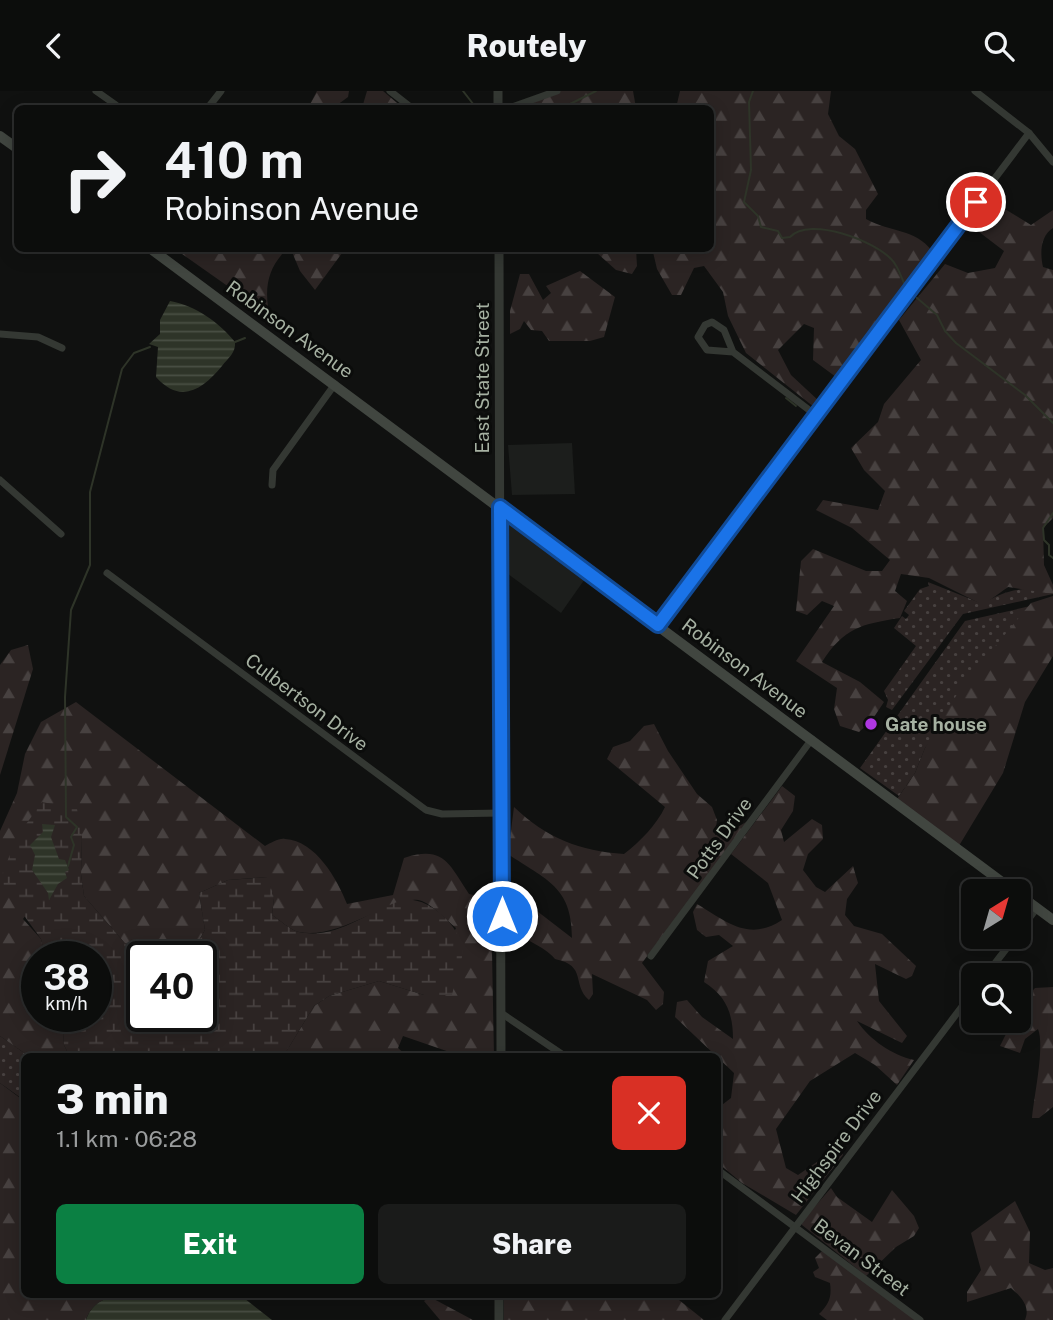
<!DOCTYPE html>
<meta charset="utf-8">
<style>
:root{--surface:#0c0d0c;--page:#1a1b1a;--text:#f1f3f6;--muted:#9a9c9d;--line:#2c2d2d;--accent:#0b8043}
body{margin:0;font-family:"Public Sans",sans-serif;background:var(--page);color:var(--text);height:100vh;display:flex;flex-direction:column;font-size:26px;white-space:nowrap}
*{box-sizing:border-box;margin:0}
p{font-size:23px;color:var(--muted)}
.icon{flex:none;width:38px;height:38px;fill:none;stroke:currentColor;stroke-width:2;stroke-linecap:round;stroke-linejoin:round}
.map{position:relative;flex:1;overflow:hidden}
.drawer{position:absolute;left:21px;top:962px;width:700px;height:245px;display:flex;flex-direction:column;background:var(--surface);border-radius:10px;box-shadow:0 4px 18px #0003,0 0 0 2px var(--line)}
.drawer>*{flex:none}
.banner{position:absolute;left:14px;top:14px;width:700px;height:147px;border-radius:10px;box-shadow:0 4px 18px #0003,0 0 0 2px var(--line);background:#0c0d0c;color:var(--text);overflow:hidden}
.needle{width:46px;rotate:37deg}
.fabs{position:absolute;left:961px;top:788px;display:grid;gap:14px}
.fabs a{display:grid;place-items:center;width:70px;height:70px;border-radius:10px;background:var(--surface);box-shadow:0 4px 18px #0003,0 0 0 2px var(--line);font-size:35px}
.speed{position:absolute;left:21px;top:850px;display:flex;gap:14px;font-size:35px;font-weight:700;text-align:center}
.speed>*{display:grid;place-content:center;width:91px;height:91px;border-radius:50%;background:var(--surface);box-shadow:0 4px 18px #0003,0 0 0 2px var(--line);line-height:1}
.speed small{font-size:18px;font-weight:400}
.speed .limit{border:4px solid #111;border-radius:10px;background:#fff;color:#111}
.pin{position:absolute;display:grid;place-items:center;width:60px;height:60px;color:#fff;margin:-30px;border:4px solid #fff;border-radius:50%;box-shadow:0 2px 7px #0007}
.me{position:absolute;width:77px;margin:-38px;rotate:0deg;stroke-linejoin:round;filter:drop-shadow(0 0 5px #0008)}
.turn{display:flex;align-items:center;gap:24px;height:147px;padding:0 35px;font-size:32px}
.turn .icon{width:91px;height:91px;stroke-width:2.5}
.turn b{display:block;font-size:49px;line-height:60px}
.round{display:grid;place-items:center;flex:none;width:74px;height:74px;border-radius:10px;background:var(--page)}
.summary{display:flex;align-items:center;justify-content:space-between;height:119px;padding:0 35px}
h1{font-size:42px;font-weight:800;line-height:52px}
.button{display:flex;gap:14px;margin-top:auto;padding:14px 35px}
.button a{flex:1;height:80px;border-radius:10px;background:var(--accent);color:#fff;font-size:28px;font-weight:800;line-height:80px;text-align:center}
.button a+a{background:var(--page);color:var(--text)}
header{display:flex;justify-content:space-between;align-items:center;height:91px;padding:0 35px;background:var(--surface);font-size:32px;font-weight:800}
.map>svg:first-child{display:block}
</style>
<header><svg class="icon" aria-label="back" viewBox="0 0 24 24"><path d="M15 5l-7 7 7 7"/></svg>Routely<svg class="icon" aria-label="search" viewBox="0 0 24 24"><circle cx="10" cy="10" r="6"/><path d="M15 15l6 6"/></svg></header>
<div class="map">
<svg width="1053" height="1229" viewBox="0 0 1053 1229">
<defs>
<pattern id="grass-dots" width="8" height="8" patternUnits="userSpaceOnUse" patternTransform="scale(1.75)"><rect width="8" height="8" fill="#2b2423"/><path d="M2 2h.1M6 6h.1" fill="none" stroke="#474140" stroke-width="1.8" stroke-linecap="round"/></pattern>
<pattern id="forest-firs" width="22" height="20" patternUnits="userSpaceOnUse" patternTransform="scale(1.75)"><rect width="22" height="20" fill="#2b2423"/><path d="M5 1l3.5 6h-7zM16 11l3.5 6h-7z" fill="#474140"/></pattern>
<pattern id="wetland-marsh" width="20" height="14" patternUnits="userSpaceOnUse" patternTransform="scale(1.75)"><rect width="20" height="14" fill="#2b2423"/><path d="M1 5h8M5 5V1M11 12h8M15 12V8" fill="none" stroke="#474140"/></pattern>
<pattern id="water-rules" width="6" height="5" patternUnits="userSpaceOnUse" patternTransform="scale(1.75)"><rect width="6" height="5" fill="#2e3428"/><path d="M0 2.5h6" fill="none" stroke="#494f44"/></pattern>
</defs>
<rect width="100%" height="100%" fill="#101110"/>
<g fill="#1c1e1c">
<polygon points="572,352 575,403 512,404 508,354"/>
<polygon points="502,420 587,485 561,522 504,480"/>
</g>
<g fill="url(#grass-dots)">
<path d="M928,491l55,22c22,-15 44,-17 70,-15v5l-90,20 -71,96 -6,-3 2,-7 -4,-9 32,-45 -22,-18 8,-12 4,3 3,-4 -5,-4 16,-22 9,-3z"/>
<polygon points="1035,514 925,657 915,682 899,705 860,677 965,530"/>
<polygon points="0,945 30,966 24,966 24,1009 0,992"/>
</g>
<g fill="url(#forest-firs)">
<polygon points="317,0 349,0 348,6 333,17 308,17"/>
<polygon points="367,0 383,0 403,17 362,17"/>
<polygon points="557,0 633,0 636,17 505,18"/>
<path d="M680,0h151l-3,23 11,22 16,13 23,45 -12,16v9c26,14 48,9 66,32l-96,126 -23,-17 1,-32 -10,-4 -26,26 13,25 29,27 -6,5 -68,-54 -18,-37 -5,-24 -19,-26 -10,2 -13,27h-9l-15,-26 -4,-17 -7,-3h64v-140l-34,-1z"/>
<path d="M995,112l36,22 22,-15v18c-13,8 -13,26 -10,39l10,3v248l-10,10 1,37 9,20v9l-45,-7 -25,18 -54,-27 -28,-4 -6,17 12,10 -7,17c-39,6 -56,10 -78,44l38,20 24,20 -12,18 -13,12 -19,-6 -6,-17 3,-21 -41,-27 38,-55 -12,-5 -15,14 -11,-4 5,-50 12,-12 53,22h16l8,-11 -38,-32 -36,-18 7,-10 55,10 7,-19 -21,-21 -13,-22 27,-26 6,-18 37,-44 -22,-40 46,-56 23,9 27,-5 9,-17 -34,-26z"/>
<path d="M175,158h170l-30,41 -15,-19 -8,-19 -9,1c-14,16 -18,32 -15,54l-22,-8z"/>
<polygon points="599,158 636,158 637,175 632,183 616,179 597,162"/>
<polygon points="580,180 615,206 604,246 590,250 549,250 542,240 531,239 524,230 520,238 510,243 510,220 520,183 529,183 543,209 551,202 546,195"/>
<polygon points="1053,505 1053,565 1025,611 1003,682 957,758 895,711 915,682 925,657 962,595 1031,512"/>
<polygon points="28,554 33,578 0,684 0,574 11,559"/>
<path d="M76,611l189,144c6,-3 14,-8 20,-7 31,2 52,40 62,65l46,-9 11,-37c40,-13 45,6 65,36l22,5 3,158h-30l-61,-21 -5,12 10,9h-125l31,-51 15,-10 50,-15 45,14 32,-67c-10,-8 -22,-22 -34,-27 -25,-10 -81,40 -123,31 -9,-2 -19,-12 -27,-17l2,-17 -7,-21 -39,3 -29,13 6,37 -16,27h-47v6l-58,-67 -3,-22 1,-38 -59,83 18,20 4,18h-8v60h25l2,28 6,12h-40l-30,-21v-205l17,-38 8,-39 16,-32z"/>
<path d="M654,633l14,27 29,43 15,13 5,13 -2,15 10,-1 23,-13 -106,142 22,29 -1,12 -7,6 -9,-10 -55,-26 1,20 -4,6c-18,-16 -1,-34 -34,-41 -12,-15 -33,-18 -46,-33l2,-35 61,47c0,-52 -26,-58 -64,-84l6,-47c32,31 66,44 110,47 16,-12 33,-30 41,-47l-58,-48 6,-12 17,-6 14,-15z"/>
<path d="M782,695l13,10 -2,15 -12,19 3,12 28,-23 10,6 1,14 -15,15 -5,16 13,17 9,5 28,-26 5,17 -11,16 -2,16 9,11 28,8 34,32 -4,10 -6,3 -31,-15 4,37 28,35 -5,7 -45,-22c13,19 35,34 57,39l-17,25 -22,-20 -20,-12 -45,28 -34,48 10,39 12,7 42,-29 3,9 -47,60 -54,-32 -24,-20v-55l13,-10 3,-25 -59,-56 2,-15 10,-2 15,17 31,22c0,-26 -7,-43 -29,-57l4,-21 25,-15 -14,-11 -13,2 -9,-7 -4,-18 4,-8c30,18 52,38 85,16l-14,-37 -37,-29z"/>
<path d="M1053,896v120l-14,11h-7c2,-22 13,-72 6,-89l-13,10 -5,14 -20,-7 13,-26h5l3,-16 14,-16z"/>
<path d="M0,992l24,18v194h97c-16,2 -30,9 -35,25h-86z"/>
<polygon points="831,1097 837,1106 872,1131 892,1099 914,1125 919,1137 914,1145 896,1156 866,1185 802,1134 802,1130"/>
<path d="M1015,1110l15,31 -1,31 16,7 8,-2v52h-28c6,-14 -5,-24 -14,-32l-44,14v-10l14,-22 -10,-37z"/>
<path d="M822,1160l94,69h-89l-8,-6c10,-10 13,-17 11,-31l-15,-6 -2,-5 6,-4 -4,-10z"/>
<polygon points="504,1204 678,1204 679,1209 704,1229 504,1229"/>
<polygon points="430,1206 473,1229 440,1229 424,1210"/>
</g>
<path fill="url(#wetland-marsh)" d="M42,711l35,7 5,27 -1,38 3,22 58,67v54h59v-60h-12l16,-27 -6,-37 29,-13 40,-3 6,21 -2,17c8,5 18,15 27,17 38,8 67,-20 101,-31 25,-8 59,23 62,47 2,13 -7,33 -10,47h-28l-45,-14 -50,15 -15,10 -31,51h-213l-6,-12 -2,-28h34v-60h-51l-4,-18 -37,-51 -1,-17 16,-37z"/>
<g fill="url(#water-rules)">
<path d="M170,210c25,4 50,22 65,41 1,11 -7,16 -13,24 -19,23 -41,39 -66,11l2,-30 -9,-3 11,-10v-14z"/>
<polygon points="42,733 55,734 51,746 59,768 65,769 69,779 65,781 67,787 58,793 49,809 48,802 32,779 35,764 30,754 43,741"/>
<path d="M121,1204h119l32,25h-186c5,-16 19,-23 35,-25z"/>
</g>
<g fill="none" stroke-linecap="round" stroke-linejoin="round">
<g stroke="#2e3428" stroke-width="2">
<polyline points="463,0 477,18"/>
<path d="M753,0l-4,11 2,68 -7,32 14,14 3,11 17,4 4,7 8,-1c20,-21 85,4 102,23 6,6 9,17 13,25"/>
<polyline points="560,18 596,0"/>
<polyline points="917,207 937,224 945,240 956,252 1025,304 1053,332"/>
<polyline points="235,251 245,247"/>
<polyline points="786,307 796,315"/>
<polyline points="786,357 808,329"/>
<polyline points="773,376 782,363"/>
<polyline points="1053,422 1043,437 1044,449 1049,454 1049,464 1053,467"/>
<polyline points="732,429 769,381"/>
<polyline points="691,483 728,435"/>
<polyline points="660,520 683,493"/>
<polyline points="68,775 74,754 71,746 77,736 66,726 65,606 71,519 90,474 90,401 122,278 134,262 150,256"/>
</g>
<g stroke="#343833" stroke-width="7">
<polyline points="96,0 116,14"/>
<polyline points="390,0 413,18"/>
<polyline points="975,0 1029,42 1053,71"/>
<polyline points="498,17 509,17 557,0"/>
<polyline points="207,18 221,0"/>
<polyline points="0,243 38,246 62,257"/>
<polyline points="733,261 724,239 712,231 705,234 698,246 707,259 733,261 817,325"/>
<polyline points="0,389 61,443"/>
<polyline points="272,394 273,379 335,293"/>
<polyline points="107,482 426,719 442,723 501,722"/>
<polyline points="658,534 1029,42"/>
<polyline points="1018,842 1037,817"/>
<polyline points="651,865 812,648"/>
<polyline points="986,884 1016,845"/>
<polyline points="501,922 566,966"/>
<polyline points="718,1079 920,1229"/>
<polyline points="725,1229 973,901"/>
</g>
<g stroke="#343833" stroke-width="9">
<polyline points="498,0 498,18"/>
<polyline points="499,158 501,966"/>
<polyline points="499,1229 499,1204"/>
</g>
<g stroke="#414640" stroke-width="10">
<polyline points="0,45 18,58"/>
<polyline points="151,158 1014,800"/>
<polyline points="1018,803 1053,829"/>
</g>
</g>
<g fill="none" stroke-linecap="round" stroke-linejoin="round">
<g stroke="#114b97" stroke-width="18">
<polyline id="route" points="502,825 500,416 658,534 976,111"/>
</g>
<use href="#route" stroke="#1a73e8" stroke-width="12"/>
</g>
<circle fill="#af37e2" stroke="#0b0c0b" stroke-width="2.5" cx="871" cy="633" r="7"/>
<g text-anchor="middle" dominant-baseline="central" stroke-width="6" stroke-linejoin="round" paint-order="stroke">
<g font-size="19" fill="#a6b1a2" stroke="#0b0c0b">
<text transform="translate(290 238) rotate(36)">Robinson Avenue</text>
<text transform="translate(482 287) rotate(-90)">East State Street</text>
<text transform="translate(745 577) rotate(37)">Robinson Avenue</text>
<text transform="translate(307 611) rotate(37)">Culbertson Drive</text>
<text transform="translate(719 747) rotate(-54)">Potts Drive</text>
<text transform="translate(836 1055) rotate(-53)">Highspire Drive</text>
<text transform="translate(862 1166) rotate(37)">Bevan Street</text>
</g>
<g font-size="19" font-weight="bold" fill="#a6b1a2" stroke="#0b0c0b" text-anchor="start">
<text x="885" y="633">Gate house</text>
</g>
</g>
</svg>
<div class="fabs">
<a><svg class="needle" viewBox="-14 -14 28 28"><path d="M0-13l5 13h-10z" fill="#e53935"/><path d="M0 13l5-13h-10z" fill="#9a9c9d"/></svg></a>
<a><svg class="icon" aria-label="search" viewBox="0 0 24 24"><circle cx="10" cy="10" r="6"/><path d="M15 15l6 6"/></svg></a>
</div>
<div class="speed"><div>38<small>km/h</small></div><div class="limit">40</div></div>
<div class="pin" style="left:976px;top:111px;background:#d93025"><svg class="icon" aria-label="arrive" viewBox="0 0 24 24"><path d="M6 21V4h12l-3 4 3 4H6"/></svg></div>
<svg class="me" style="left:502px;top:825px" viewBox="-20 -20 40 40"><circle r="17" fill="#1a73e8" stroke="#fff" stroke-width="3"/><path d="M0-11L8 9 0 5-8 9z" fill="#fff"/></svg>
<div class="banner">
<div class="turn"><svg class="icon" aria-label="right" viewBox="0 0 24 24"><path d="M7 20v-9h11M14 6l5 5-5 5"/></svg><div><b>410 m</b>Robinson Avenue</div></div>
</div>
<section class="drawer">
<div class="summary"><div><h1>3 min</h1><p>1.1 km · 06:28</p></div><a class="round" style="background:#d93025;color:#fff"><svg class="icon" aria-label="close" viewBox="0 0 24 24"><path d="M6 6l12 12M18 6L6 18"/></svg></a></div>
<div class="button"><a>Exit</a><a>Share</a></div>
</section>
</div>
